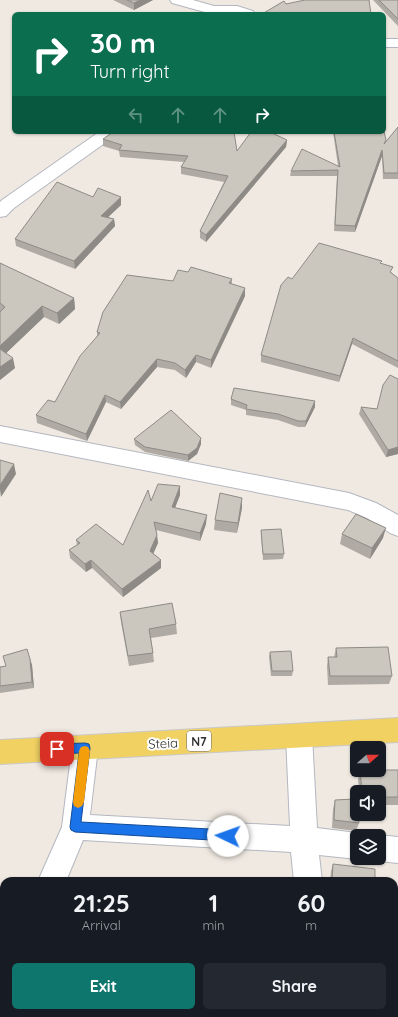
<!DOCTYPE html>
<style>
:root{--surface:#171b24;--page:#242831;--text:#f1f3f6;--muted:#9ea1a6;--accent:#0f766e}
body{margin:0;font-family:Quicksand,sans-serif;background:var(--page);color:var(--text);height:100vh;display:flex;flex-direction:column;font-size:15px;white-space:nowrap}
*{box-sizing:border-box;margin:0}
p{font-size:13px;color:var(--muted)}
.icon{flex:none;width:22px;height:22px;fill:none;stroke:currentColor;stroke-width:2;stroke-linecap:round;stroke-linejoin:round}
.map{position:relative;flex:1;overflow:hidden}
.sheet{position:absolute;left:0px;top:877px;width:398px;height:140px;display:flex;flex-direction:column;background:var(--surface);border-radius:12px 12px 0 0;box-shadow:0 1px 3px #0004}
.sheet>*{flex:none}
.guide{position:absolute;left:12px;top:12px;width:374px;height:122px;border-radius:6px;box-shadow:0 1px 3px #0004;background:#0b6e4f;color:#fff;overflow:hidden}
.needle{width:26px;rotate:69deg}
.tools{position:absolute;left:350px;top:741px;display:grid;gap:8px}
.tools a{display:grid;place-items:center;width:36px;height:36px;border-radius:6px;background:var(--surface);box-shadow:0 1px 3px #0004;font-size:20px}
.pin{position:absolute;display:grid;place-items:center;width:34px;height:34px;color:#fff;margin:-17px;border-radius:8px;box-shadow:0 2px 6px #0006}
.me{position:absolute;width:44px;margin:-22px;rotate:273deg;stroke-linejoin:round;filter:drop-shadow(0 0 3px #0008)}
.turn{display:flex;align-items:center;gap:14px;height:84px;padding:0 12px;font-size:18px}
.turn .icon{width:52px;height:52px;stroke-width:2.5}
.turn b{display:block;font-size:28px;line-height:34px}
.lanes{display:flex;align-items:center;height:38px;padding:0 12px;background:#0003;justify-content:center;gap:20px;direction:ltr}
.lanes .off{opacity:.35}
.eta{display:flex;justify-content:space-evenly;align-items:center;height:68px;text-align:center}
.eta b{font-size:24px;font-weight:800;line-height:28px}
.primary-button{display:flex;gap:8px;margin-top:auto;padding:8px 12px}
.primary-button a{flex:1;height:46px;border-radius:6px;background:var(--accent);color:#fff;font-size:16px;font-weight:800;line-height:46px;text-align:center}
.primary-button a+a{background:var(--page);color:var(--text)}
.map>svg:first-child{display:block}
</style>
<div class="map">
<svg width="398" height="1017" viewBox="0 0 398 1017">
<rect width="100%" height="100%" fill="#efe9e1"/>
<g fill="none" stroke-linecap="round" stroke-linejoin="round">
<g stroke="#b4b7c1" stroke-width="2">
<g id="minor">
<polygon points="170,0 193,0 214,6 237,6 253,11 255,14 212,14 172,3"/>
<rect x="384" y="39" width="14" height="8"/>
<polygon points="99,132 118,132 116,135 14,208 6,216 0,217 0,202 2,200"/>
<polygon points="0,426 349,493 376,503 398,515 398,536 390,533 367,518 348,510 0,442"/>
<polygon points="299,724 308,728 312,736 317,828 357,833 365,836 357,836 357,858 360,858 357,859 319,855 322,881 294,881 291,852 83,840 66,881 38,881 62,827 72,748 76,740 85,736 94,740 98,748 90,815 290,826 286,736 290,728"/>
<polygon points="379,835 398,837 398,863 379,861 371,858 379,858 379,836 376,836"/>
<polygon points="4,971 4,1007 0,1009 0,973"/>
<polygon points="273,1013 303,1013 302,1017 272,1017"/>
</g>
</g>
<g stroke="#c9c9c9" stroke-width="2">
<polygon id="primary" points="398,718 398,742 0,764 0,740"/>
</g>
<use href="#minor" fill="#fff" fill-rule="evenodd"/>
<use href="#primary" fill="#f2d163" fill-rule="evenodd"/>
</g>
<g fill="#afaba4">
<polygon points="113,0 153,0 134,10"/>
<polygon points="373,0 398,0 398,26"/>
<polygon points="398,127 398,179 383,179 382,156 355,232 334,231 337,176 290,176 291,171 338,166 333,132 384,132 386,143"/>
<polygon points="103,139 237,151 287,140 286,147 206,242 200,238 200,231 224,182 181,174 181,167 184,162 120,157 119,151 103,146"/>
<polygon points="93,197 121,205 108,217 114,219 115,226 75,269 16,246 15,239"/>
<polygon points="0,263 74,298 75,309 59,324 44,317 6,353 15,368 0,380"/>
<polygon points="381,264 392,273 398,278 398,368 352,344 339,382 261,362 261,355 292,279"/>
<polygon points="232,279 232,284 245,296 211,368 196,362 186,378 175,370 157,367 121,409 106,402 87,441 37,423 36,415 55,402 97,336 97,332 173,281"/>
<polygon points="398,379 398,454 386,457 359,414 361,407 377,409"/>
<polygon points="231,399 315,407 305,427 298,427 278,420 246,415 246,410 231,405"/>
<polygon points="201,438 201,444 197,454 188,461 145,452 135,445 134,439"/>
<polygon points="180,495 175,508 206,524 200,541 156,530 158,543 153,553 161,560 161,568 123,597 92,568 86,572 70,558 69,550 77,545 76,540 123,545 151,501"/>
<polygon points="242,508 237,533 214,530 215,520"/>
<polygon points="261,530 284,554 283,559 263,560 261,535"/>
<polygon points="342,534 383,538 370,559 340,544"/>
<polygon points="120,612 176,624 177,634 151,638 153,653 154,662 129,666 121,622"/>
<polygon points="336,648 392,676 389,684 328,685 327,666 328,657 334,657"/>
<polygon points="270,652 293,671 292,676 271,676 269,657"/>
<polygon points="30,659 32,665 34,688 0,693 0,667 6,666"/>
<polygon points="360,770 398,770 398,805 379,805 379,792 359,792 358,779"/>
<polygon points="335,800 359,823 356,831 332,828 333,809"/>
<polygon points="333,864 375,881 330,881 331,871"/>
<polygon points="254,1013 267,1013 267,1015"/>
</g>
<g fill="#8e8b86">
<polygon points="140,0 153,0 134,10 134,3"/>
<polygon points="287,140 286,147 206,242 206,235"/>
<polygon points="382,150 382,156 355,232 355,226"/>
<polygon points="121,197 121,205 102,223 101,216"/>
<polygon points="114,219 115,226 75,269 74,261"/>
<polygon points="245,288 245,296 211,368 211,360"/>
<polygon points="74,298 75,309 59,324 57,313"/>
<polygon points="42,306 44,317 0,359 0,346"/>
<polygon points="353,338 352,344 339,382 340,376"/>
<polygon points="196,355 196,362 186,378 185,370"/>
<polygon points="13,358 15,368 0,380 0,367"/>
<polygon points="157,359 157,367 121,409 120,402"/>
<polygon points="105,395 106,402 87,441 86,434"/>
<polygon points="315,401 315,407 305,427 306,421"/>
<polygon points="201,438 201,444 197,454 188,461 188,455"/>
<polygon points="398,447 398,454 386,457 388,450"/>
<polygon points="14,464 16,474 1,497 0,490 0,485"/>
<polygon points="180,486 180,495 172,515 172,507"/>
<polygon points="242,498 242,508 237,533 238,523"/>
<polygon points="207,515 206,524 200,541 200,533"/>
<polygon points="386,528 383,538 370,559 372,548"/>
<polygon points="157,535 158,543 151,559 150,551"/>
<polygon points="91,560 92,568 86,572 85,564"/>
<polygon points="161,560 161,568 123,597 122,589"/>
<polygon points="30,659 32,665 34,688 32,682"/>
<polygon points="183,1013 183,1017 179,1017"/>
</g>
<g fill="#cbc7bf" stroke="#8e8b86">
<polygon points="127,0 140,0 134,3"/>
<polygon points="305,0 369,0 371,14 262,14 284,1 286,4"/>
<polygon points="379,0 398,0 398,19"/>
<polygon points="398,127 398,173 384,173 382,150 355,226 335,225 338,170 291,171 302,149 340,167 334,132 384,132 384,131 386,140 384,144"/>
<polygon points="113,132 234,132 237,151 251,132 270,132 287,140 206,235 200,231 228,176 181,167 188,156 119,150 122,145 103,139"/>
<polygon points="57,182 93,197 98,188 121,197 101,216 114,219 74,261 15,239"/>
<polygon points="319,243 382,261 380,263 393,267 390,272 398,278 398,361 353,338 340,376 261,355 281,285 288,277 292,279"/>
<polygon points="0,263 74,298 57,313 42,306 0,346 0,312 5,307 0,303"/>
<polygon points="191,267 232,279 229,283 245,288 211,360 196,355 185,370 175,363 157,359 120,402 105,395 86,434 36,415 48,400 55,402 80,356 100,333 97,332 103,312 127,275 173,281 178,270 188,272"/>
<polygon points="0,349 13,358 0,367"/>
<polygon points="390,375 398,379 398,447 388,450 361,407 377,409 383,385"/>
<polygon points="234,388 315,401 306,421 298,421 278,414 246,409 247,405 231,399"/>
<polygon points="171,410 201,438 197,448 188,455 145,447 134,439"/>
<polygon points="0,460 14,464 0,485"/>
<polygon points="158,484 180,486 172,507 207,515 200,533 154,522 157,535 150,551 161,560 122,589 91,560 85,564 69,550 80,543 76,540 96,524 123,545 148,490 151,501"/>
<polygon points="220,493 242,498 238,523 215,520"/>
<polygon points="356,514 386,528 372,548 342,534"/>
<polygon points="281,529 284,554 263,554 261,530"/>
<polygon points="172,603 176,624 149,629 153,653 128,656 120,612"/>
<polygon points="388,647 392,676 330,676 328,657 337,657 336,648"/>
<polygon points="27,649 30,659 32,682 0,686 0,667 6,666 3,656"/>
<polygon points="291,651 293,671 272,671 270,652"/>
<polygon points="360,770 398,770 398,797 379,797 379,792 362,792"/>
<polygon points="354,799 359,823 334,820 335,800"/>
<polygon points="333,864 375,869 375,881 332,881"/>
<polygon points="148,1013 182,1013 179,1017 145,1017"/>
<polygon points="352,1013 377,1013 374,1017 351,1017"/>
</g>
<polygon fill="#1a73e8" stroke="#114b97" points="85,743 89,744 90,748 81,822 228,830 232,832 234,836 232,839 228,841 75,832 71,830 70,827 79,753 57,754 53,753 51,749 53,746 57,744"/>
<polygon fill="#f59e0b" points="85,746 88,747 90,751 84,802 82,806 78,808 74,806 73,802 79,751 81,747"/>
<g text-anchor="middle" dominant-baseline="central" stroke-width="4" stroke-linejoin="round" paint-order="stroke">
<rect fill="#fff" stroke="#6d6d6d" stroke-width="1" x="187" y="731" width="24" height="20" rx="3"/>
<g font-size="12" font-weight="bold" fill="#2e2e2e">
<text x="199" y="741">N7</text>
</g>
<g font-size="13" fill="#2e2e2e" stroke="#fff">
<text transform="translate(163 743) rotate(-3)">Steia</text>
</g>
</g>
</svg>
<div class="tools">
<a><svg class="needle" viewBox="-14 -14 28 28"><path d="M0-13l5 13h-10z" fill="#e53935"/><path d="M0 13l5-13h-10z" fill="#9ea1a6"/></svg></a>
<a><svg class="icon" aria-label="sound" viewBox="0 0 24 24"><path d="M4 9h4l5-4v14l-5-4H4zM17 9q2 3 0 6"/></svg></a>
<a><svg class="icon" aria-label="layers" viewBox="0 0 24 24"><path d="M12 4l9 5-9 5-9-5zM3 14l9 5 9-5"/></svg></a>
</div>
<div class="pin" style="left:57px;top:749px;background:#d93025"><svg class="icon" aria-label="arrive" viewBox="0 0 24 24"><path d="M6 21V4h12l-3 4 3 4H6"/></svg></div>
<svg class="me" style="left:228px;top:836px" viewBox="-20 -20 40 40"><circle r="19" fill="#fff"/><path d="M0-13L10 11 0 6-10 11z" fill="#1a73e8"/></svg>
<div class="guide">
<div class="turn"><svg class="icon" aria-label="right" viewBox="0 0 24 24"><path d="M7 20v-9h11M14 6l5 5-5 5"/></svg><div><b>30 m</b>Turn right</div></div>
<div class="lanes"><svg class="icon off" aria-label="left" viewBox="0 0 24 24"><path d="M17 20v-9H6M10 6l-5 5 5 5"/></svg><svg class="icon off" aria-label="ahead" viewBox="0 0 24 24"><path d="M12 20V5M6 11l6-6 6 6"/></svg><svg class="icon off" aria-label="ahead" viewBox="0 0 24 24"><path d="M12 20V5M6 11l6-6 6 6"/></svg><svg class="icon" aria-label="right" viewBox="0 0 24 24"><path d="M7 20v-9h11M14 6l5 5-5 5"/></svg></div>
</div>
<section class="sheet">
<div class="eta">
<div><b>21:25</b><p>Arrival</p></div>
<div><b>1</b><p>min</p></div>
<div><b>60</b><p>m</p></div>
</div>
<div class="primary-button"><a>Exit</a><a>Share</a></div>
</section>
</div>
